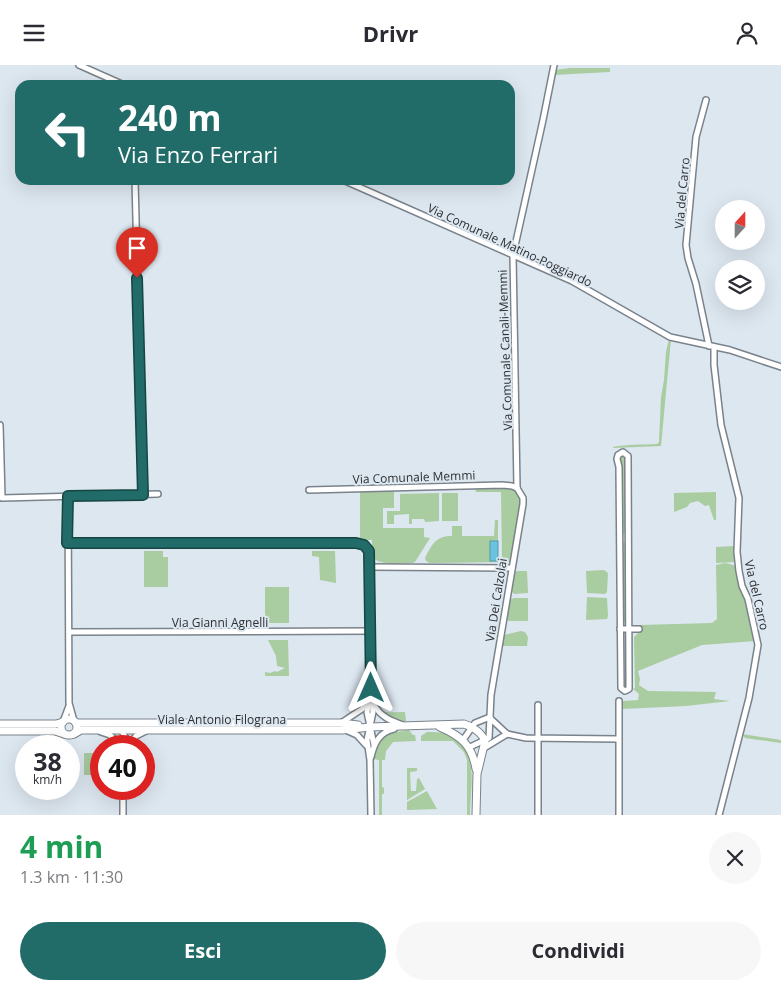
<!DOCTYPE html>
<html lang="it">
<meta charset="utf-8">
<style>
:root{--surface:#fff;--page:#f7f7f7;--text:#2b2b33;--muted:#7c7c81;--accent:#216c68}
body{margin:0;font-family:"Open Sans",sans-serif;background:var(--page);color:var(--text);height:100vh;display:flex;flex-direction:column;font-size:19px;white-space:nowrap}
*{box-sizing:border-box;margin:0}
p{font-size:16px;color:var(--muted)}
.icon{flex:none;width:28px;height:28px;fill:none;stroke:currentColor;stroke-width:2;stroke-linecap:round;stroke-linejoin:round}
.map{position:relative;height:750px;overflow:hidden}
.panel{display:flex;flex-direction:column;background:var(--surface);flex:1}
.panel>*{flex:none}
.hud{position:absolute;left:15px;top:15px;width:500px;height:105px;border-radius:15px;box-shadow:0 5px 20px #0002;background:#216c68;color:#fff;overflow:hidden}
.needle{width:32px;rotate:21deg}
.fabs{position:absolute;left:715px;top:135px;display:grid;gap:10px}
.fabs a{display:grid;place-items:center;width:50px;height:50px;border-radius:50%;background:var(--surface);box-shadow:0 5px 20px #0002;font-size:25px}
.speed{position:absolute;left:15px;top:670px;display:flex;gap:10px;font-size:25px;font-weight:700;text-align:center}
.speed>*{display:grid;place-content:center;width:65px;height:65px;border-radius:50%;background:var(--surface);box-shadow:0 5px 20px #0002;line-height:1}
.speed small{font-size:12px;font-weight:400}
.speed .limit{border:8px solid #d22;background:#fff;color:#111}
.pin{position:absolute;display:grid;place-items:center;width:42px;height:42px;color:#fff;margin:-51px -21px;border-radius:50% 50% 50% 0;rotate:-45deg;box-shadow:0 0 5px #0007}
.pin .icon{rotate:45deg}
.me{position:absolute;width:55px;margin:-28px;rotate:0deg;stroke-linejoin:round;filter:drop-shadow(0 0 4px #0008)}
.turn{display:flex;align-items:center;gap:18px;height:105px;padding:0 20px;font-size:22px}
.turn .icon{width:65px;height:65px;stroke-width:2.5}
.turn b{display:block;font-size:35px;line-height:42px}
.round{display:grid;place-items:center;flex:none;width:52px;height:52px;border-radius:26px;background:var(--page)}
.summary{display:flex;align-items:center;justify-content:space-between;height:85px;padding:0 20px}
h1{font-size:30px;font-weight:700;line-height:38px;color:#1e9e55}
.action{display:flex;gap:10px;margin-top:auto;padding:10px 20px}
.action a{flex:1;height:58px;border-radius:30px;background:var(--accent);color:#fff;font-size:20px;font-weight:700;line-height:58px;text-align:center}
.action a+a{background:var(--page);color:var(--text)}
header{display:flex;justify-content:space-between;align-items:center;height:65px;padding:0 20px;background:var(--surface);font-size:22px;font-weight:700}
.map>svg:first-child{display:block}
</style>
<header><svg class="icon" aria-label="menu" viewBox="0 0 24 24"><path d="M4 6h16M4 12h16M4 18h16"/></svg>Drivr<svg class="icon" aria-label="person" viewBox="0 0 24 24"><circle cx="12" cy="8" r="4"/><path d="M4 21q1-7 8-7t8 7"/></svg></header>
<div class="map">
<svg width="781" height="750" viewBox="0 0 781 750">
<rect width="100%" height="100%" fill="#dde7f0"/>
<g fill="#a9cca0">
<polygon points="570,3 610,3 610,7 554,10 555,5"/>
<path d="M669,274h2l-10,107 -48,2v-1c14,-3 30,-2 44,-3l2,-2 2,-45 3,-17 2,-28z"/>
<polygon points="623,391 625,393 626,467 623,470 621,468 620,393"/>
<path d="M508,422l5,2 9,11 -10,62 -82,1 -4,-2 -1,-3c7,-14 11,-22 27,-22v-10h10v10h32l1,-16h3v38h4l-1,-66h-25l-1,-4z"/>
<path d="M360,425h34v18h-11v20h41v9l6,1 -15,24 -3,1c-9,0 -34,3 -39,-6 -2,-5 -1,-12 -1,-17h-12z"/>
<polygon points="716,427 716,455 714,455 709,440 705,441 698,436 690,438 687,442 674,447 674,428"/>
<polygon points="439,428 439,456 425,457 424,454 412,454 412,459 409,459 409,449 394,450 394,459 387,459 387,446 400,446 400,429"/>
<rect x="442" y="428" width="16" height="28"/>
<polygon points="623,477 626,478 627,555 625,557 622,556"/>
<polygon points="734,481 735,482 736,497 716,498 716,482"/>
<polygon points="144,486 163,486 163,492 168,492 168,522 144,522"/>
<polygon points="312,486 335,486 336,518 320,515 319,492 312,491"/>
<path d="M725,498c4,1 8,1 11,4 8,8 17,60 20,74l-54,4 -64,26 2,8 -1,6 9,6 68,1 -2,7 16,2 -44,5 -64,3 1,-8 15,-1 1,-6 -6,-5 2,-1 -1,-51 4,-4 1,-8 73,-2 5,-4 -1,-54z"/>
<polygon points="604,505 608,508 607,527 605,529 587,528 586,506"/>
<polygon points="517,506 527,506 528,528 514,529 511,525 514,508"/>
<rect x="265" y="522" width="24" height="36"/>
<polygon points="587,532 607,533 608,551 607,554 586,555"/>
<polygon points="514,533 528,533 528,556 510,556 507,555 509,535"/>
<polygon points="521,566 525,567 528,572 527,581 502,581 504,570"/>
<polygon points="268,575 288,575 289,611 265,611 265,607 270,608 275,606 277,607 285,603 277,601 276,591"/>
<path d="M378,629c0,22 9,18 27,18l1,9c-17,0 -27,-9 -32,-25z"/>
<polygon points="409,665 413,670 415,670 416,676 393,677 386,686 385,695 382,695 382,722 384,723 384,729 382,729 382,750 379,750 379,695 374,694 379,676 391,668"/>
<path d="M427,667c8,0 17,0 24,3 29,13 19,55 19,80h-3v-55l-3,-8 -11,-11h-32v-5z"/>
<polygon points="742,669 781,675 781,678 745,673"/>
<rect x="84" y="688" width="16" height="22"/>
<polygon points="407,703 417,703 417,706 410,707 411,726 416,726 417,714 419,713 425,724 407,735"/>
<polygon points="427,726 437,744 407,745 407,737"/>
</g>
<rect fill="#68c4df" stroke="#5697ab" x="490" y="476" width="8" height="20"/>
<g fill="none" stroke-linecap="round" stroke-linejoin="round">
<g stroke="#7a838b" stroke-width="8">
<g id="minor">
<polyline points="79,0 124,20"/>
<polyline points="706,35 696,72 686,180 688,193 696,219 709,281"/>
<polyline points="135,115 143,430"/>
<polyline points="343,115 572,216 670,272 730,285 781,302"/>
<polyline points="714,282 714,300 721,360 739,433 737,487 739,506 742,521 748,534 758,580 749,633 719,750"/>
<polyline points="0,360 2,433 158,429"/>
<polygon points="623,387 628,391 629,614 629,624 625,626 621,623 619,402 617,394 618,390"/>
<polyline points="517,423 513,190 543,55 554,0"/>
<polyline points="309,425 502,420 512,421 517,423"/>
<polyline points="68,431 69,638 74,656"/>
<polyline points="67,478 356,478 364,480 369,486 371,623 373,647 367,675 370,695 371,750"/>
<polyline points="370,502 512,503"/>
<polyline points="620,564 639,564"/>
<polyline points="69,567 371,566"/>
<polyline points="370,626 367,647 374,680"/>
<polyline points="619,636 619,750"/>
<path d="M374,640c7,12 17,16 29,20"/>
<polyline points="491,654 507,669 526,673 618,674"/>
<polyline points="63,657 69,641"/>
<polyline points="341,658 362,644 367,637"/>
<polyline points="122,666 125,672 126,681"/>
<polyline points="348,666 357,670 366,680"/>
<polyline points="101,667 110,670 120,681"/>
<polyline points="463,675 475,658 490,652"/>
<polyline points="128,681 136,671 146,666"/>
<polyline points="470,682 489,673 491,630 523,439 523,433 517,423"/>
<polyline points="484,683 507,669"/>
<path d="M371,692c3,-13 8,-25 23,-28"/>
<polyline points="123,750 123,724"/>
<polyline points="538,750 538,640"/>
</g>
</g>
<g stroke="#7a838b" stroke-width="9">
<g id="major">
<circle cx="69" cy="662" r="8"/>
<polyline points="76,658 341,658 358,660"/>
<polyline points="0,659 56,659 63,657"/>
<path d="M440,662c21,9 32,18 36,42"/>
<polyline points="0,666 55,666 64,669"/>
<path d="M74,669l7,-4h261l28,-3 94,-3c8,2 18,9 21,17l-8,33 -1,41"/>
</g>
</g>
<use href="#minor" stroke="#fff" stroke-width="5"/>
<use href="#major" stroke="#fff" stroke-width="7"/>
</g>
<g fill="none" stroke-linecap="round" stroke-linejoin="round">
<g stroke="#154644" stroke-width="12">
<polyline id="route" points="137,213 143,430 68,431 67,478 356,478 364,480 369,486 371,623"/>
</g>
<use href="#route" stroke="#216c68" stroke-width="9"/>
</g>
<g text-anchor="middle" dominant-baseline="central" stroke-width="4" stroke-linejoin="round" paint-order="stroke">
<g font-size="12" fill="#2b2f32" stroke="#dde7f0">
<text transform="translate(682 128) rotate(-85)">Via del Carro</text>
<text transform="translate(510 180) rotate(25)">Via Comunale Matino-Poggiardo</text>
<text transform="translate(505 285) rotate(-92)">Via Comunale Canali-Memmi</text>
<text transform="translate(414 412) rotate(-2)">Via Comunale Memmi</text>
<text transform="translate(757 530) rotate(77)">Via del Carro</text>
<text transform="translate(496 535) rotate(-81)">Via Dei Calzolai</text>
<text x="220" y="557">Via Gianni Agnelli</text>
<text x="222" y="654">Viale Antonio Filograna</text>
</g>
</g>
</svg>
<div class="fabs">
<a><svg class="needle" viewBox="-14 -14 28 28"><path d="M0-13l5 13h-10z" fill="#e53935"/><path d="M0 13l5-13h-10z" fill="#7c7c81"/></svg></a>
<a><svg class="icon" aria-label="layers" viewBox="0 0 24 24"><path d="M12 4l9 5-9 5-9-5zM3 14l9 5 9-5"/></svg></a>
</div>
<div class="speed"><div>38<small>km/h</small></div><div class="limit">40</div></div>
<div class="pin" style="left:137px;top:213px;background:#d93025"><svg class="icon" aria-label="arrive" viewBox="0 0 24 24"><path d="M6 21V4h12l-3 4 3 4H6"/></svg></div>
<svg class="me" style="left:371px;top:623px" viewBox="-20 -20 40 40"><path d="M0-17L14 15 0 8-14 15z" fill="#216c68" stroke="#fff" stroke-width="4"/></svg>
<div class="hud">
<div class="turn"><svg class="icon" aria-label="left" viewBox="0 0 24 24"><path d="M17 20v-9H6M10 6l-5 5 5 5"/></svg><div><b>240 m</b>Via Enzo Ferrari</div></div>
</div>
</div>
<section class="panel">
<div class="summary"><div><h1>4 min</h1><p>1.3 km · 11:30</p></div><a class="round"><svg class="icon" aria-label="close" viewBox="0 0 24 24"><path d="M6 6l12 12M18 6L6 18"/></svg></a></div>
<div class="action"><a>Esci</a><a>Condividi</a></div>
</section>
